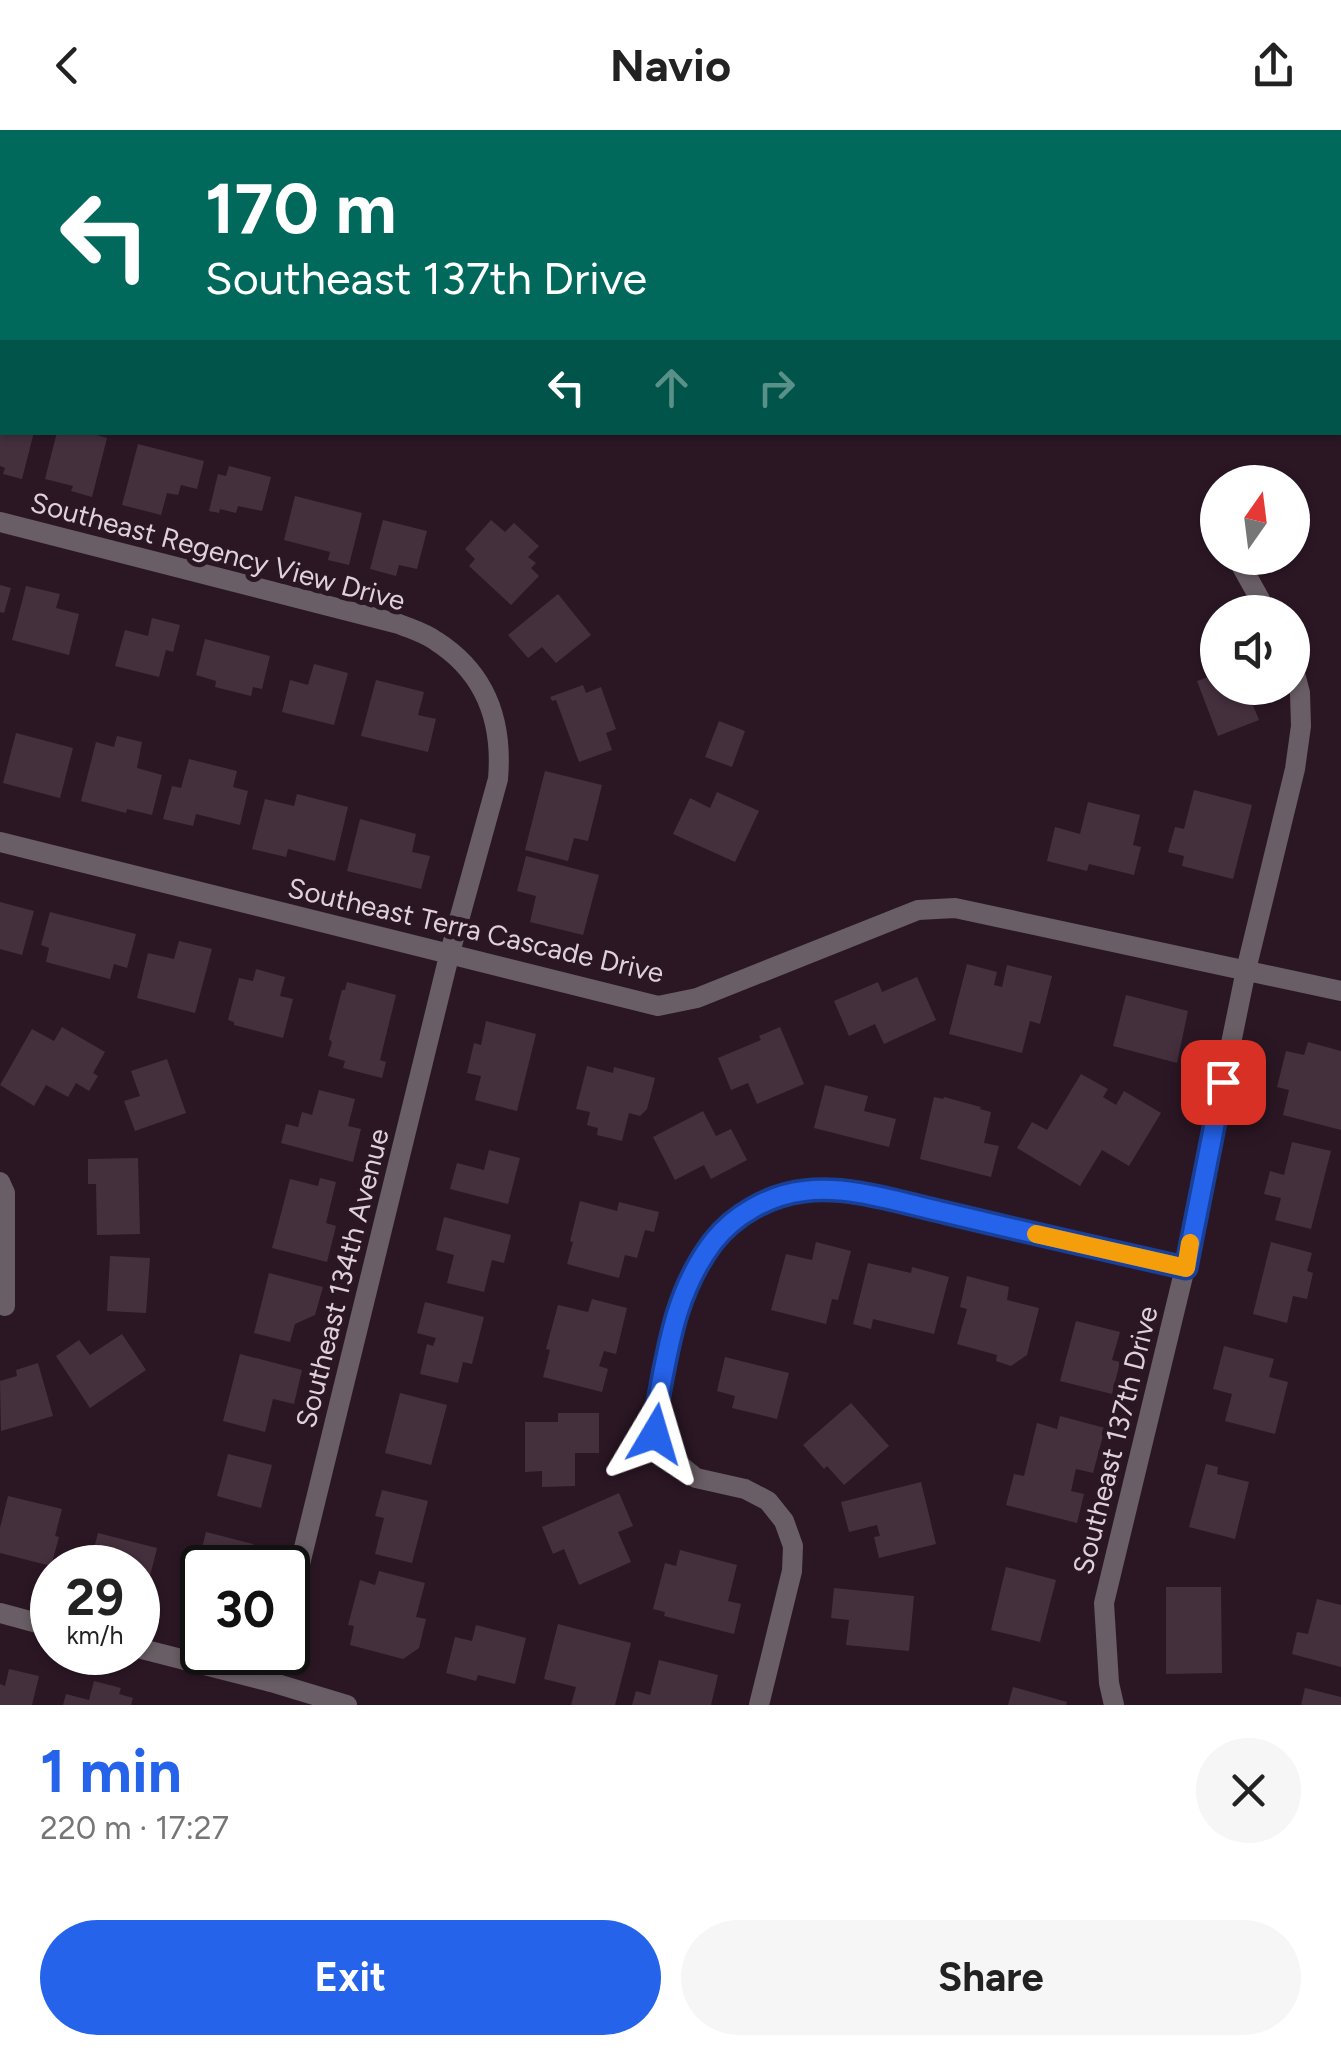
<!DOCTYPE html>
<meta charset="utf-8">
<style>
:root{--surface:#fff;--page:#f6f6f6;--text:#222;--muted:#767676;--accent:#2563eb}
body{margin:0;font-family:Figtree,sans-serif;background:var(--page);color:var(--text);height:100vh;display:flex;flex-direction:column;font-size:38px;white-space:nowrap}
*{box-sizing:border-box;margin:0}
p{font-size:32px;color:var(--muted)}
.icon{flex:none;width:55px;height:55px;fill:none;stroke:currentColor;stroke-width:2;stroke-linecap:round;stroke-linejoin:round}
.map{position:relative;height:1575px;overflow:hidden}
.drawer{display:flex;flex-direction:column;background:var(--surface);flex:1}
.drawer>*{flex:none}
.top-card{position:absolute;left:0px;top:0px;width:1342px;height:305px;box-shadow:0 2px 8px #0004;background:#00695c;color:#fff;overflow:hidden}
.needle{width:65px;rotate:14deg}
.buttons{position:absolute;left:1200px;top:335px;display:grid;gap:20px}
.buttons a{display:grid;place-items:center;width:110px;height:110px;border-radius:50%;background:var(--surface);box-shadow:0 2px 8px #0004;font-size:50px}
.speed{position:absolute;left:30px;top:1415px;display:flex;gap:20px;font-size:50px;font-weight:700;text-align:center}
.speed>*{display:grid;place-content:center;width:130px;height:130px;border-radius:50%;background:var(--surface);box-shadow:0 2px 8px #0004;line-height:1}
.speed small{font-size:25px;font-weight:400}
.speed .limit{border:5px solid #111;border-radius:15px;background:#fff;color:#111}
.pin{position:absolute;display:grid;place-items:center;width:85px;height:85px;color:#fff;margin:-42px;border-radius:20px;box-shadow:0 5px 15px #0006}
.me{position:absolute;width:110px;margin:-55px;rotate:7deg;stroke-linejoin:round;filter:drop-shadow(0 0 8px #0008)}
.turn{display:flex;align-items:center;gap:35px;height:210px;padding:0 40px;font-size:45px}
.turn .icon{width:130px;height:130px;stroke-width:2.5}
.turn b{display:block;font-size:70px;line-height:85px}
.lanes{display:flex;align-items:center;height:95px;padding:0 40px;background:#0003;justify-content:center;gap:50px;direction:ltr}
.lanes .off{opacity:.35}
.round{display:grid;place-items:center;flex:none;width:105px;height:105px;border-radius:52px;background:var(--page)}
.summary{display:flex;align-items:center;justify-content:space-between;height:170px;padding:0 40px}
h1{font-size:60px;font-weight:700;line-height:75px;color:var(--accent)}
.button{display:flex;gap:20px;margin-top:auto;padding:20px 40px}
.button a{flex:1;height:115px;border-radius:60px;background:var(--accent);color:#fff;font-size:40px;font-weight:700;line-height:115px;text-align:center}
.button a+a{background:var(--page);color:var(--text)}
header{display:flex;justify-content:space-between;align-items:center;height:130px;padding:0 40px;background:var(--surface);font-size:45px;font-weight:700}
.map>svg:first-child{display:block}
</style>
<header><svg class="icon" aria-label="back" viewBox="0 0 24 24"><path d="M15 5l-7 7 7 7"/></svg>Navio<svg class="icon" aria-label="share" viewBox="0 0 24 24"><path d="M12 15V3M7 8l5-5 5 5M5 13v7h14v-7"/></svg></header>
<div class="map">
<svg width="1341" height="1575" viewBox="0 0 1341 1575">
<rect width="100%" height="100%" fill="#2b1724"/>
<polygon fill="#521a44" points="544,0 804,0 804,2 545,2"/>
<g fill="#442f3d">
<polygon points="0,302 34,302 22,349 3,344 5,338 0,336"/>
<polygon points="57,302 86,302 107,308 92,367 71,361 73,356 45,349"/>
<polygon points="138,314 204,331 197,359 181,355 178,365 167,363 161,385 122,375"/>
<polygon points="229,336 271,347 262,381 238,376 236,383 220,379 219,383 209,381 218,344 226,346"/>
<polygon points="295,366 362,383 349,435 328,430 330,422 284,410"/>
<polygon points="383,390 427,401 417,439 399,435 396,446 370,439"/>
<polygon points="491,390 505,402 514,393 539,416 528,427 536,433 531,438 539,446 511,475 469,436 475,429 465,419"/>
<polygon points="0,455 11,458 4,483 0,482"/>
<polygon points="26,456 60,464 56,478 79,484 69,525 12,510"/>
<polygon points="558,464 591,505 556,533 542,517 528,528 508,505"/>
<polygon points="152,488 180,495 173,522 166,520 159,547 115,536 125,500 148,506"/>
<polygon points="205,509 270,526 262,559 253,557 251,566 215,557 216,551 196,545"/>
<polygon points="1218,527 1218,558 1246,558 1259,590 1218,606 1197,551 1217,544 1211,529"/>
<polygon points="314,534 348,543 334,595 282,582 290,550 308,555"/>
<polygon points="376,550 424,562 418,585 436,589 428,622 361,606"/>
<polygon points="583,555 586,563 601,557 616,599 606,603 612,620 579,632 556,570 552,571 550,567"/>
<polygon points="719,591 745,601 732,637 705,627"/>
<polygon points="16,603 73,618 60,668 3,653"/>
<polygon points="117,606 142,612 137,638 162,645 152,685 127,679 126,683 81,671 96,612 114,617"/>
<polygon points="189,629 237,641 233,657 248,661 240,695 196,684 193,696 163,689 172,656 181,658"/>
<polygon points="545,641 602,655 588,711 574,708 568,731 525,720"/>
<polygon points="1194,660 1252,675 1233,749 1182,736 1184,726 1168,722 1175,697 1184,699"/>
<polygon points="717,662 759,681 735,732 673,704 690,668 710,678"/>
<polygon points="297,664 348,677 335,731 288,719 286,727 252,719 265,669 294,676"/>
<polygon points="1088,672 1140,685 1133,715 1141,717 1134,745 1089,734 1087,741 1047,731 1055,697 1080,704"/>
<polygon points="360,689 416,704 412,722 430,726 421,759 347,741"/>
<polygon points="526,726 599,745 583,805 530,792 536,766 517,761"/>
<polygon points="0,772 34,781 22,825 0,819"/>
<polygon points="50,782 136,804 127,838 114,834 110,849 46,832 49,818 41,815"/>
<polygon points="179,811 212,819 195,883 137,868 148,823 174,829"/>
<polygon points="967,834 997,842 994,855 1002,857 1007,835 1052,846 1040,894 1030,891 1022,923 949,904"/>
<polygon points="256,839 285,847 280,866 293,869 283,908 234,895 234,892 228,890 239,848 253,851"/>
<polygon points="917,847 936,890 884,914 875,894 849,906 834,871 878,852 882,862"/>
<polygon points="347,852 396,865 380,930 386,932 382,948 343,938 345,931 328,926 332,912 329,909 342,860 345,860"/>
<polygon points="1126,865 1188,881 1177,933 1113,916"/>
<polygon points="486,891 536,904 517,981 475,970 481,946 467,943 474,913 481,915"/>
<polygon points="62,897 105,922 93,943 98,946 89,961 76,953 68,967 46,955 34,976 0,955 32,899 54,911"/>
<polygon points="780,897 804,954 757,974 748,953 731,960 718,928 761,910 759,906"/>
<polygon points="1308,912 1341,921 1341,1000 1283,985 1289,960 1277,957 1286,921 1304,925"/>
<polygon points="167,929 186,983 135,1001 124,971 140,966 131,941"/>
<polygon points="587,936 613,943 614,937 655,948 647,979 640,986 629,983 622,1011 597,1005 598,998 587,995 590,982 576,979"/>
<polygon points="1081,944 1108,959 1103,967 1116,975 1124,961 1161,983 1129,1036 1102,1020 1080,1056 1017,1018 1032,992 1047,1000"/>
<polygon points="825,955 868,966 864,981 896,989 889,1017 814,998"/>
<polygon points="319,960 355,969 348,996 361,999 353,1032 281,1013 286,994 298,997 302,982 312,985"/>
<polygon points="934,967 943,969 944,967 981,977 980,979 991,982 984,1013 999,1016 991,1047 920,1029"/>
<polygon points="703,981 716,1006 731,999 747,1030 711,1049 704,1035 675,1050 653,1007"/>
<polygon points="1292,1012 1331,1021 1311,1099 1275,1090 1281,1068 1264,1064 1270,1041 1284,1045"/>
<polygon points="489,1020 520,1028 508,1074 450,1059 457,1033 484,1040"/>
<polygon points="138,1028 140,1104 97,1105 96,1054 88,1054 88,1029"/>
<polygon points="320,1048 336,1052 326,1093 336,1096 327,1132 272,1118 290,1049 318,1056"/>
<polygon points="580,1071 617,1081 619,1072 659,1082 654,1102 645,1100 637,1128 625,1125 619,1148 567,1134 573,1112 570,1111"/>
<polygon points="444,1087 511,1105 504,1133 492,1130 484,1162 447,1153 454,1125 436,1120"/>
<polygon points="816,1112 851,1121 838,1170 832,1169 826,1194 771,1180 786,1124 812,1130"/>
<polygon points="1271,1112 1312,1123 1307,1141 1313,1143 1307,1169 1293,1166 1287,1193 1253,1184"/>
<polygon points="110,1126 150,1128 146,1183 107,1181"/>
<polygon points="868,1133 911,1143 912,1137 949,1147 934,1204 873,1189 871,1199 853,1194"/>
<polygon points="269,1143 323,1157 315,1185 295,1194 290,1212 254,1203"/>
<polygon points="967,1146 1009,1157 1007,1170 1039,1178 1027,1225 1011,1236 996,1231 997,1225 957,1214 967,1179 960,1177"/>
<polygon points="592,1169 627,1178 616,1224 604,1221 599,1236 608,1239 602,1262 543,1247 550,1220 546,1219 558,1175 588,1182"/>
<polygon points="425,1172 484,1187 472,1234 463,1232 458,1253 420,1244 427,1214 433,1216 436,1208 417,1203"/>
<polygon points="1076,1191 1120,1202 1112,1230 1120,1232 1112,1264 1060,1251"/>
<polygon points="122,1204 146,1240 90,1278 56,1226 79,1210 90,1225"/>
<polygon points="1224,1216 1274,1229 1269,1247 1288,1252 1275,1304 1225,1291 1232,1264 1213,1259"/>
<polygon points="240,1224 302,1240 294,1274 273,1269 265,1302 223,1291"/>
<polygon points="725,1227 789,1243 777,1289 732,1278 735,1266 717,1261"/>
<polygon points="38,1233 53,1286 1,1301 0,1251 17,1246 16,1240"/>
<polygon points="400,1263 447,1275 431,1335 385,1323"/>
<polygon points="851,1273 889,1316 844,1355 827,1336 824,1339 803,1315"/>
<polygon points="558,1283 599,1283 599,1323 575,1323 575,1356 542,1357 542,1341 525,1342 525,1292 558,1292"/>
<polygon points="1060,1286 1105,1298 1093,1343 1076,1339 1071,1361 1084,1364 1077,1393 1006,1375 1014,1344 1024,1346 1037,1293 1057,1299"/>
<polygon points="228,1324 272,1335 261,1378 217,1366"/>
<polygon points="1206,1334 1218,1337 1217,1344 1249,1352 1235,1409 1189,1397"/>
<polygon points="921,1352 936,1414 879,1428 874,1407 880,1406 877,1395 849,1402 841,1372"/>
<polygon points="382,1360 428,1371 412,1433 375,1424 384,1388 375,1386"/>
<polygon points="619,1363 633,1396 618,1402 631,1432 579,1455 564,1419 553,1424 542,1397"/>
<polygon points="8,1366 62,1379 55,1406 59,1407 51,1436 0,1423 0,1398"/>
<polygon points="206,1402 253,1414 247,1438 202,1438 202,1487 186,1482"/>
<polygon points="98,1403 157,1418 145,1466 138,1464 138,1438 89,1438"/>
<polygon points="680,1420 737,1435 728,1471 741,1474 734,1504 664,1486 665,1482 653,1479 665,1433 676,1436"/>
<polygon points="1006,1437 1056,1450 1040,1512 991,1500"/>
<polygon points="379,1441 425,1453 416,1487 426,1489 419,1518 403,1529 350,1515 354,1496 348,1495 360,1450 375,1455"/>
<polygon points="1166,1457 1221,1457 1222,1543 1166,1544"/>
<polygon points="834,1458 914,1466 909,1521 846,1515 849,1490 831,1488"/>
<polygon points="1317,1469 1341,1475 1341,1537 1292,1524 1297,1502 1308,1504"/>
<polygon points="558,1494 631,1513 615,1575 571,1575 576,1557 544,1549"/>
<polygon points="476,1495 526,1508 515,1554 478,1545 476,1551 446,1543 455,1507 472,1511"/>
<polygon points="659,1530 718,1545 711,1575 632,1575 636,1561 650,1565"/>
<polygon points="9,1539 39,1546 32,1575 0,1575 0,1554 5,1556"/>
<polygon points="94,1551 121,1558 119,1564 133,1568 131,1575 63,1575 66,1564 89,1570"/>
<polygon points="1013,1557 1067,1572 1066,1575 1008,1575"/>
<polygon points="1305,1558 1341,1567 1341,1575 1301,1575"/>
</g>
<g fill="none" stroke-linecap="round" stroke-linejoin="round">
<g stroke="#695e65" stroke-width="20">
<polyline points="0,49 2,49"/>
<path d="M0,392l399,102c12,5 26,9 37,17 50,32 67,80 62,138l-49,177 -161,657"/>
<polyline points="1237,428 1267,482"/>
<polyline points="0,712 658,876 697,868 918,780 955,778 1341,861"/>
<polyline points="0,1052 5,1063 5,1176"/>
<polyline points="0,1483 52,1497"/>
<polyline points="138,1518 271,1552 347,1575"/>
<polyline points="271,1552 278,1522"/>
<path d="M759,1575l33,-134 1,-25 -9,-25 -16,-20 -23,-12 -49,-11 -21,-17 -20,-27 -1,-12c13,-63 18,-127 59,-180 21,-27 56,-47 91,-51 47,-6 98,12 143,22 79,19 159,37 238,55"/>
<polyline points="1114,1575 1109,1553 1104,1473 1185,1138 1246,840 1295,639 1301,596 1300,563 1292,532"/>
</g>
</g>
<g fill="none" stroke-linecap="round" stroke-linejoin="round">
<g stroke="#184099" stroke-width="25">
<path id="route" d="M655,1304l-1,-12c13,-64 18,-126 59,-180 21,-27 56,-47 91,-51 46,-6 98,12 143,22 79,19 159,37 239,55l37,-186"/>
</g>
<use href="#route" stroke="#2563eb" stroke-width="18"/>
<polyline stroke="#f59e0b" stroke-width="18" points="1036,1104 1186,1138 1190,1113"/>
</g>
<g text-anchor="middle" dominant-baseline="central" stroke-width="10" stroke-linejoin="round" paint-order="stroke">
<g font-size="28" fill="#dfd1da" stroke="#2b1724">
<text transform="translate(218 421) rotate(15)">Southeast Regency View Drive</text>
<text transform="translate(476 800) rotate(13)">Southeast Terra Cascade Drive</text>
<text transform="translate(342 1148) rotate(-76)">Southeast 134th Avenue</text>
<text transform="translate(1115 1310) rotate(-76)">Southeast 137th Drive</text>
</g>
</g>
</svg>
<div class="buttons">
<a><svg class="needle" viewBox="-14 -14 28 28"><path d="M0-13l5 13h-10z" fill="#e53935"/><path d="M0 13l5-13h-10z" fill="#767676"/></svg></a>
<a><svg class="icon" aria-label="sound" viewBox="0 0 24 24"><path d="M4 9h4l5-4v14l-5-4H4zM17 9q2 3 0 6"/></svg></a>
</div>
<div class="speed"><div>29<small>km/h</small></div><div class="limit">30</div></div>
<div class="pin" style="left:1223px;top:952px;background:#d93025"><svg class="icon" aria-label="arrive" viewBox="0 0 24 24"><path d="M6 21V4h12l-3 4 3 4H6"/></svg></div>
<svg class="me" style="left:655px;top:1304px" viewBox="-20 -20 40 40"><path d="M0-17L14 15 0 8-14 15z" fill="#2563eb" stroke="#fff" stroke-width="4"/></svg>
<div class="top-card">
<div class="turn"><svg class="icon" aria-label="left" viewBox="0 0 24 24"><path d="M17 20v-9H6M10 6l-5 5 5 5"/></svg><div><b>170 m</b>Southeast 137th Drive</div></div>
<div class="lanes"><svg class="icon" aria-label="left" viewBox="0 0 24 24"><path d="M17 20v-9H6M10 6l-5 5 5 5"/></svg><svg class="icon off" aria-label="ahead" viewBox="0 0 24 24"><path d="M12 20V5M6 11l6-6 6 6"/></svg><svg class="icon off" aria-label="right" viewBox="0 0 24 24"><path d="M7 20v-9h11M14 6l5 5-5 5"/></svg></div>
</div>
</div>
<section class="drawer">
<div class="summary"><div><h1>1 min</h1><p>220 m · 17:27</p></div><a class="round"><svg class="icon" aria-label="close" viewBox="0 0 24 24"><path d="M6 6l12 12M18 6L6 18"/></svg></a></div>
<div class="button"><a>Exit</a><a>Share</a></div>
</section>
